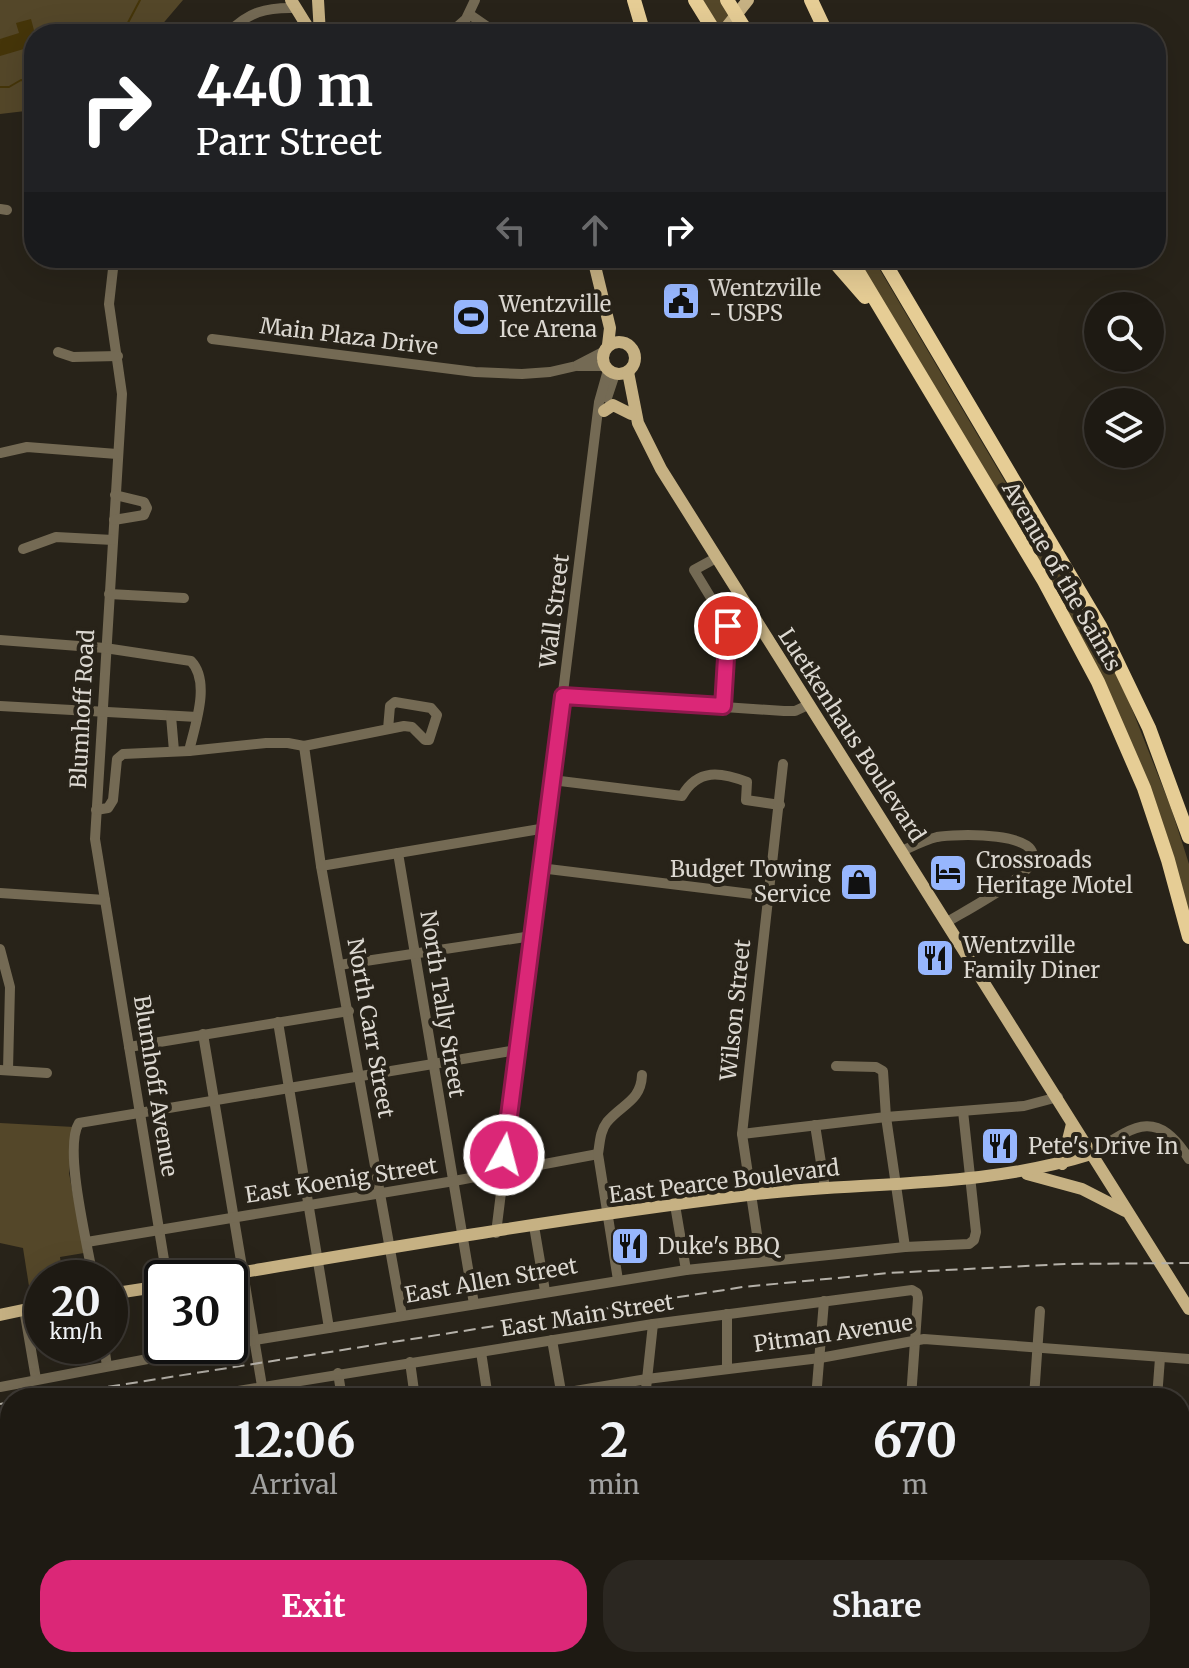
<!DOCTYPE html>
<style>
:root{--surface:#1e1a13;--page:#2b2721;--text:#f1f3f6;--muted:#a1a1a0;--line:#3c3833;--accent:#db2777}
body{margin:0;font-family:Merriweather,serif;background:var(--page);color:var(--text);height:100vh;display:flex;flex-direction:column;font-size:30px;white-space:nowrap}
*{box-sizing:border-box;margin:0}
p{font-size:26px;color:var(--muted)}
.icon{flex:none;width:44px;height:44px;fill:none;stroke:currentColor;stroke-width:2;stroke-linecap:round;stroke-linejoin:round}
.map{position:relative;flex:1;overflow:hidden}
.sheet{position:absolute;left:0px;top:1388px;width:1190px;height:280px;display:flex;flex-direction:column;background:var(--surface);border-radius:32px 32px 0 0;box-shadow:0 8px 32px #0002,0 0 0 2px var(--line)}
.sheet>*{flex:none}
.banner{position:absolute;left:24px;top:24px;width:1142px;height:244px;border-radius:32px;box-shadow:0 8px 32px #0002,0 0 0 2px var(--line);background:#202124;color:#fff;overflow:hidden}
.fabs{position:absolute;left:1084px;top:292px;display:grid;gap:16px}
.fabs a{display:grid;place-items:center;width:80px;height:80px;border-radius:50%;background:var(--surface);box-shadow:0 8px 32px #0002,0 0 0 2px var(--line);font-size:40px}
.speed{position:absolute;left:24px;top:1260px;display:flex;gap:16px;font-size:40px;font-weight:700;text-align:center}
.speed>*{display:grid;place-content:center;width:104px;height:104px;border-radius:50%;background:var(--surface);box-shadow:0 8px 32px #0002,0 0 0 2px var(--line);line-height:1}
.speed small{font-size:20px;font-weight:400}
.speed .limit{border:4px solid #111;border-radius:12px;background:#fff;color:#111}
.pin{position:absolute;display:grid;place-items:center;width:68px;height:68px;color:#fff;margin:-34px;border:4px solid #fff;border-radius:50%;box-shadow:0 2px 8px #0007}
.me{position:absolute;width:88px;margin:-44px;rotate:7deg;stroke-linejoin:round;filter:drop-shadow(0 0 6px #0008)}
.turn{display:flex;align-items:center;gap:28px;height:168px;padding:0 40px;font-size:36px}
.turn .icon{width:104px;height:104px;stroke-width:2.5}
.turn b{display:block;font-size:56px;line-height:68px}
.lanes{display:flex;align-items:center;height:76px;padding:0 40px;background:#0003;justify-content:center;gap:40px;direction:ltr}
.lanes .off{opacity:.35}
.eta{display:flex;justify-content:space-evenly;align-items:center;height:136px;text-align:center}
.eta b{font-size:48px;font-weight:700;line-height:56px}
.action{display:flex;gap:16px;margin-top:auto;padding:16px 40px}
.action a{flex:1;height:92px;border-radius:32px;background:var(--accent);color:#fff;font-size:32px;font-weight:700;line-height:92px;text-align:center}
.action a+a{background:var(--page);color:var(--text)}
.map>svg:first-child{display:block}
</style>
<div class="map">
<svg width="1189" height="1668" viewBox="0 0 1189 1668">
<rect width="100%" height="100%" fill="#282319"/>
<g fill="#544729">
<polygon points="0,0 183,0 154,34 34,34 34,110 0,114"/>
<polygon points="700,0 722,0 742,34 721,34"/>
<polygon points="855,258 873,258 1100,642 1128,699 1171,808 1189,864 1189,919 1118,713"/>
<polygon points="0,1123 74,1127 69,1173 84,1253 60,1257 63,1278 42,1278 42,1297 31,1299 23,1248 0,1243"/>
</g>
<polygon fill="#453509" points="31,19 35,34 34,46 0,56 0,39 19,33 16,23"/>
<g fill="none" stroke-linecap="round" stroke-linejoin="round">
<g stroke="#453509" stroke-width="2">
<polyline points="122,34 140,0"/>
<polyline points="0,87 9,87 21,80 34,83"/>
</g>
<g stroke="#746a54" stroke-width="10">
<polyline points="469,14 498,34"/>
<path d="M227,34c21,-22 39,-27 69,-26"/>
<polyline points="449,34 466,19 475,0"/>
<polyline points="0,209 7,210"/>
<polyline points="113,269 109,304 122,394 95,839 167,1278"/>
<polyline points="212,339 475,372 522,374 550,372 576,366 603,352"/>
<polyline points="58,352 73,357 118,356"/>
<polyline points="578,366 605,366"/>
<polyline points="607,398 615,374"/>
<polyline points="0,453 27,447 117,454"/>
<polyline points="114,520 144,515 147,508 144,502 115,495"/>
<polyline points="23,549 56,537 113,540"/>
<polyline points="716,558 694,570 728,626 723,706"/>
<polyline points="109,594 184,598"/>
<path d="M0,640l105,8 86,13c20,21 4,64 -2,90"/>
<polyline points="563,696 784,711 795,711 808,705"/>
<polyline points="0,706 197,717"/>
<polyline points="171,716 174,751"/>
<polyline points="304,746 321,866 402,1316"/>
<path d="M552,780l130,16c16,-28 39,-24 65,-14l-1,18 34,5"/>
<polyline points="96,810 108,808 113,800 117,759 123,754 189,751 266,743 288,743 304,746 404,726 412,727 425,740 429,740 437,715 431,708 395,702 390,706 388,729"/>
<path d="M902,851c11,-5 23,-11 35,-14 15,-3 114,-7 93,28 -12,18 -63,45 -83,57"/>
<polyline points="398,853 474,1304"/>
<polyline points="321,866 546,828"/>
<polyline points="540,868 768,896"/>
<polyline points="0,893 105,900"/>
<polyline points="0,949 10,987 8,1070"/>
<polyline points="339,965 532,936"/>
<polyline points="278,1022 329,1328"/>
<polyline points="203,1034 264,1398"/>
<polyline points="129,1047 349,1011"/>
<polyline points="836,1066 876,1067 883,1071 886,1117 905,1247"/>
<polyline points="0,1070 47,1073"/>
<polyline points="815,1125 825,1188"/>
<polyline points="742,1134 886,1117 1024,1106 1058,1097"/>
<path d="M1091,1154c43,-28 65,-47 98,5"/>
<polyline points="675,1205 686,1270"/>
<polyline points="534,1226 545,1291"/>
<polyline points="496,1233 599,402 608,370"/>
<polyline points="87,1242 454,1181 598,1154"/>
<polyline points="761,1261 742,1134 783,764"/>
<path d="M93,1278c-5,-32 -30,-130 -14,-155l438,-73"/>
<path d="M618,1280l-20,-126c2,-12 2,-23 9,-32 15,-18 34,-21 35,-47"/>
<polyline points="24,1309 36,1379"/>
<polyline points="727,1314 727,1368"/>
<polyline points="552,1340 562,1397"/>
<polyline points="230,1344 686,1270 905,1247 969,1244 974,1240 976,1232 963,1111"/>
<polyline points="104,1346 107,1366"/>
<polyline points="481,1352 488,1398"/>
<polyline points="410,1362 415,1398"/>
<polyline points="338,1373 342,1398"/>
<polyline points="0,1387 216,1346"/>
<polyline points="1034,1397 1040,1311"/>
<polyline points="195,1398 653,1324 912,1290 917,1293 918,1298 911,1398"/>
<polyline points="533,1398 647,1379 820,1358 924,1339 1189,1359"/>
<polyline points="645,1398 653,1324"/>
<polyline points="816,1398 824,1301"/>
<polyline points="1157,1398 1160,1358"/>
<polyline points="0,1431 10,1429"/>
<polyline points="0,1516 10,1520"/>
<polyline points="0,1560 10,1572"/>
<polyline points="229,1658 230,1668"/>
<polyline points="304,1658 305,1668"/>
<polyline points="414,1658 418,1668"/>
<polyline points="138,1668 140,1658"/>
<polyline points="466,1668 530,1658"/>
<polyline points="635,1668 636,1658"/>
<polyline points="714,1668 715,1658"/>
</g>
<g stroke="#c6b183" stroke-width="12">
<polyline points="291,0 312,34"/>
<polyline points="318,0 320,34"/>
<polyline points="721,34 748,0"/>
<polyline points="593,258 610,328 608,345"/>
<circle cx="619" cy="358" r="16"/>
<polyline points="628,372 638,423 661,469 1189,1309"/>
<polyline points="604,411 613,405 631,414"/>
<polyline points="1062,1164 1072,1124"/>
<polyline points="1027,1174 1082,1189 1125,1211"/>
<path d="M208,1278c180,-30 360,-61 540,-83 114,-14 233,-6 343,-41"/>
<polyline points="110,1294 162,1286"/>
<polyline points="0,1315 42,1306"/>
</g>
<g stroke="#e6cd95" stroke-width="14">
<polyline points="634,0 644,34"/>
<polyline points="695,0 716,34"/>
<polyline points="727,0 748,34"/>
<polyline points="811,0 827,34"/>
<polyline points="831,258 865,297"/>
<polyline points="850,258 1044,581 1098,682 1144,788 1168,860 1189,937"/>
<polyline points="882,258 1100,626 1149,728 1189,837"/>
</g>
<g stroke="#b5b1a9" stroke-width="2" stroke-dasharray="12 6" stroke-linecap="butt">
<polyline points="37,1398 743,1287 889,1273 1065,1264 1189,1263"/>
<polyline points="0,1404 10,1402"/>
</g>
</g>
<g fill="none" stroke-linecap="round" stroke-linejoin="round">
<g stroke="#8e194d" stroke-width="20">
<polyline id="route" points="504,1155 563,696 723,706 728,626"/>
</g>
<use href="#route" stroke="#db2777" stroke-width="14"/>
</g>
<defs>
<g id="civic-square" transform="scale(2)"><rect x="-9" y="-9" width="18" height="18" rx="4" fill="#97b6fd" stroke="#282319"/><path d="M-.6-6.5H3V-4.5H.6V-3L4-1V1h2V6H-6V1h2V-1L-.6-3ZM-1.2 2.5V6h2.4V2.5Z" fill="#111"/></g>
<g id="stadium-square" transform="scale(2)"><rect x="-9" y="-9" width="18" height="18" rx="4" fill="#97b6fd" stroke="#282319"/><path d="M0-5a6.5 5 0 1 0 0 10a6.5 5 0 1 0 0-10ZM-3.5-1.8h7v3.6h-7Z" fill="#111"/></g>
<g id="hotel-square" transform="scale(2)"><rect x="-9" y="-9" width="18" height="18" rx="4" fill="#97b6fd" stroke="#282319"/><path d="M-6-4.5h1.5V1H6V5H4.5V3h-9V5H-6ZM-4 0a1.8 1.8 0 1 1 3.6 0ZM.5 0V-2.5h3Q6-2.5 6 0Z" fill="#111"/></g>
<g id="shop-square" transform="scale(2)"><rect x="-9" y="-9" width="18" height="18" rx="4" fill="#97b6fd" stroke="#282319"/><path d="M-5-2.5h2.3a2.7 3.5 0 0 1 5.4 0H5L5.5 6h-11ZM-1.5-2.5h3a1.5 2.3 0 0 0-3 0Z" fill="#111"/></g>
<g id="restaurant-square" transform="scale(2)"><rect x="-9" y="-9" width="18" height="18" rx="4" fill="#97b6fd" stroke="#282319"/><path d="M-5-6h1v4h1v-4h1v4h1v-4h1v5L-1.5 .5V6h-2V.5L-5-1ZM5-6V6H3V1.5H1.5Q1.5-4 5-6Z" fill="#111"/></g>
</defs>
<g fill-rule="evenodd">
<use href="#civic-square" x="681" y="301"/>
<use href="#stadium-square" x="471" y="317"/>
<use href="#hotel-square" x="948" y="873"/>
<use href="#shop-square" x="859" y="882"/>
<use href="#restaurant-square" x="935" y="958"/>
<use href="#restaurant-square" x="1000" y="1146"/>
<use href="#restaurant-square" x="630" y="1246"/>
</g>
<g text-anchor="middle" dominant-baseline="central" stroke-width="8" stroke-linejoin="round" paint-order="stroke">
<g font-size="22" fill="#dcd8d1" stroke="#282319" text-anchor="start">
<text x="709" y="288">Wentzville<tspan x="709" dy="25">- USPS</tspan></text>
<text x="499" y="304">Wentzville<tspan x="499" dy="25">Ice Arena</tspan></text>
<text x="976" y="860">Crossroads<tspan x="976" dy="25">Heritage Motel</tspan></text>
<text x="831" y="869" text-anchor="end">Budget Towing<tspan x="831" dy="25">Service</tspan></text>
<text x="963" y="945">Wentzville<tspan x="963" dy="25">Family Diner</tspan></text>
<text x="1028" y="1146">Pete's Drive In</text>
<text x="658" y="1246">Duke's BBQ</text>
</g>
<g font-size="22" fill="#dcd8d1" stroke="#282319">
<text transform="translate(349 336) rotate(7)">Main Plaza Drive</text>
<text transform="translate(1062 576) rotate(60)">Avenue of the Saints</text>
<text transform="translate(554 611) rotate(-83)">Wall Street</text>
<text transform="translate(82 709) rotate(-87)">Blumhoff Road</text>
<text transform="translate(852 735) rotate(57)">Luetkenhaus Boulevard</text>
<text transform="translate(443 1004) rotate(81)">North Tally Street</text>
<text transform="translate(735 1010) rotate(-84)">Wilson Street</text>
<text transform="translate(371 1028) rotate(80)">North Carr Street</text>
<text transform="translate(156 1086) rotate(81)">Blumhoff Avenue</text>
<text transform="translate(341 1180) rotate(-9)">East Koenig Street</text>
<text transform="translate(724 1181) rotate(-7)">East Pearce Boulevard</text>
<text transform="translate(491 1280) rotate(-10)">East Allen Street</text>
<text transform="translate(587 1315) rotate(-9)">East Main Street</text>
<text transform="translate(833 1333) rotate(-8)">Pitman Avenue</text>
</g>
</g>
</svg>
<div class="fabs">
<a><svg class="icon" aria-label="search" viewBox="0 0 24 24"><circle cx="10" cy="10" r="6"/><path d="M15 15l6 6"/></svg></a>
<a><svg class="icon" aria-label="layers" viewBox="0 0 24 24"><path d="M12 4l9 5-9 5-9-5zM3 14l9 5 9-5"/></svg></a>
</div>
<div class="speed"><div>20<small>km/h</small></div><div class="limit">30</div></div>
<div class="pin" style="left:728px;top:626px;background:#d93025"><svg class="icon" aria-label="arrive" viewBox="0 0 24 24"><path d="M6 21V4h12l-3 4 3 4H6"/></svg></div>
<svg class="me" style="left:504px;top:1155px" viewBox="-20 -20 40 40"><circle r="17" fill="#db2777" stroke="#fff" stroke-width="3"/><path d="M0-11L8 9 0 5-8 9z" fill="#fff"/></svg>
<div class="banner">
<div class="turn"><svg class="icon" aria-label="right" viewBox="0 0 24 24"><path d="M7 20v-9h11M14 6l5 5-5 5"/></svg><div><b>440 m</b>Parr Street</div></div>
<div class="lanes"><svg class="icon off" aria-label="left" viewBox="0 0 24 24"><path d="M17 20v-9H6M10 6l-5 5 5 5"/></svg><svg class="icon off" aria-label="ahead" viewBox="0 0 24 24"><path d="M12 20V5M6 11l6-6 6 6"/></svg><svg class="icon" aria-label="right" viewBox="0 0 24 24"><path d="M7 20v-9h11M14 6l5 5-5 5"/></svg></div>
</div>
<section class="sheet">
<div class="eta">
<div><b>12:06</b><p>Arrival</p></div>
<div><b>2</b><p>min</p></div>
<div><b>670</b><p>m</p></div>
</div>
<div class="action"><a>Exit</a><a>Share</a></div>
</section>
</div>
